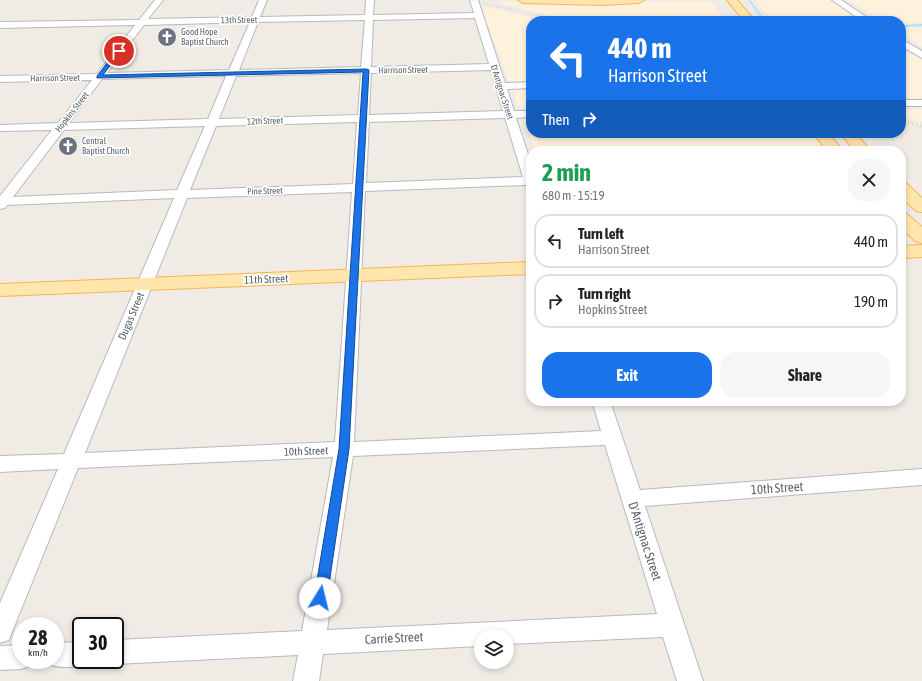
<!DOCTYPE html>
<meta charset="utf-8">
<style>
:root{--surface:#fff;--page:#f6f6f6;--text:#222;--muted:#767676;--line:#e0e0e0;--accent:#1a73e8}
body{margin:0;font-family:"Asap Condensed",sans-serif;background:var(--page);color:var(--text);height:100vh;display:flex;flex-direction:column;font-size:15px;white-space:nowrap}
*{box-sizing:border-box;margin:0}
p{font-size:13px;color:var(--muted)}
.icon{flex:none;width:22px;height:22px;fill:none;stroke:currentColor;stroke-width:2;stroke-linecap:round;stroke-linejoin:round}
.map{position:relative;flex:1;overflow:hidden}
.panel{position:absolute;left:526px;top:146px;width:380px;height:260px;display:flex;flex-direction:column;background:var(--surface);border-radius:16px;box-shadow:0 2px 6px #0003}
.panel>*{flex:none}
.top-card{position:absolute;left:526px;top:16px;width:380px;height:122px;border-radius:16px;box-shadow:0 2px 6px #0003;background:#1a73e8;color:#fff;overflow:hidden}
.buttons{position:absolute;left:474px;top:629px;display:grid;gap:8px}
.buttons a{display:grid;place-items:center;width:40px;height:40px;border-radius:50%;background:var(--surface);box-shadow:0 2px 6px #0003;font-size:20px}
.speed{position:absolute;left:12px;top:617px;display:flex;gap:8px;font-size:20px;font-weight:700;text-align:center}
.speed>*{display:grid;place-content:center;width:52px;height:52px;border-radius:50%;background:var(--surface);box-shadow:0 2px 6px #0003;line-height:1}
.speed small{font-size:10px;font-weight:400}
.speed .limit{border:2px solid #111;border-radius:6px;background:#fff;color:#111}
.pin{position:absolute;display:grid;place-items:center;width:34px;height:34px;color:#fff;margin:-17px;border:2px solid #fff;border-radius:50%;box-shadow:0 1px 4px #0007}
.me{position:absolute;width:44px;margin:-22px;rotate:9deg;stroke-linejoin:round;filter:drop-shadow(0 0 3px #0008)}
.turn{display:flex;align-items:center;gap:14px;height:84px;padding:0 16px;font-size:18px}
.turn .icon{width:52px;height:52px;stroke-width:2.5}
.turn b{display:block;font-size:28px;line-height:34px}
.then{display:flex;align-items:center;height:38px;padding:0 16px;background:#0003;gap:8px;font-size:15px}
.round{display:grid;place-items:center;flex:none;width:42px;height:42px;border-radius:16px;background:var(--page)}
.summary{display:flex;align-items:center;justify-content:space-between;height:68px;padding:0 16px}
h1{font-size:24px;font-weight:700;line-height:30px;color:#1e9e55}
.action{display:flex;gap:8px;margin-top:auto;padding:8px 16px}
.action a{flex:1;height:46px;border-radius:16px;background:var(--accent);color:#fff;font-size:16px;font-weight:700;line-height:46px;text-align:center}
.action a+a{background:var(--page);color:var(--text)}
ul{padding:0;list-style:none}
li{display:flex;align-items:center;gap:12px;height:54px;margin:0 8px 6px;padding:0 8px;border:2px solid var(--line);border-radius:16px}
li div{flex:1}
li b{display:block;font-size:15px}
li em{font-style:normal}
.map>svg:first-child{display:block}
</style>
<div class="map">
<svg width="922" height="681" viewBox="0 0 922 681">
<rect width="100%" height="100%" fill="#f0ece5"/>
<g fill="#fff2dc">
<polygon points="755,0 830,0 863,21 774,21"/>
<polygon points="848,0 922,0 922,22 901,23 901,21 882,21"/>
<polygon points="502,1 567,4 701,1 712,3 724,21 574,21 499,3"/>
<polygon points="485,7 549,21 531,21 531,109 522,109 519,107 482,9"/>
<polygon points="901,28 922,28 922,47 901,33"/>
<polygon points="901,47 922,61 922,98 901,99"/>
<polygon points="922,109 922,122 901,115 901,110"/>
<polygon points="523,119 531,119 531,133 812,133 828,151 535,151"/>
</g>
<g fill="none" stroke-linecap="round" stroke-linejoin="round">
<g fill="#a7e5ff" fill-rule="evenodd">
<polygon points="748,0 750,0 766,21 764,21"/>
<polygon points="922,24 922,26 901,27 901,25"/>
</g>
<g stroke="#b6b9bd" stroke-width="2">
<g id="minor">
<path d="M155,0h8l-15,19 104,-2 7,-17h8l-7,17 105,-2 1,-15h8l-1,15 101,-2 -4,-13h8l27,83 26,-1v6l-24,1 7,22h17v6l-15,1 15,45v24l-5,-2 -161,6 -11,251 247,-11 -9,-30h18l30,89 282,-21v16l-277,21 58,175h-26l-14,-44 -156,7v-8h-26v10l-158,8 -4,27h-26l5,-26 -183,9 -9,-4h9v-20l187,-9 31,-174 -255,11 -66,164 -3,8 -9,3v-40l58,-134 -58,3v-16l64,-2 110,-256 -167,7 -2,3 -5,1v-13l52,-66 -52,1v-6l58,-2 34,-43 -92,2v-6l97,-2 38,-49 -135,3v-6l139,-2zM475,18l14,46 -118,3 2,-47zM365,20l-4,47 -122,3 19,-48zM250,22l-21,48 -122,3 37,-48zM491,70l12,41 -134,4 2,-42zM361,73l-3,42 -139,4 17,-43zM226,76l-18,43 -139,4 33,-44zM505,118l18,59 -157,6 3,-61zM357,122l-4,62 -163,6 26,-64zM205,126l-28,64 -164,7 51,-67zM352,192l-17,250 -250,11 102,-255zM605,445l52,169 -330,16 26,-174z"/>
<polygon points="832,0 841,0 872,21 862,21"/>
<polygon points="901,39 922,51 922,58 901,46"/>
<rect x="901" y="100" width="21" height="6"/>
<path d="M81,642v18h10l-1,2c-14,6 -30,7 -44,1l-2,-3h11v-17z"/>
<polygon points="21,645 21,660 32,660 30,666 21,669 0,670 0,646"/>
</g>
</g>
<g stroke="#f8b456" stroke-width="2">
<g id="major">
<polygon points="518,0 644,0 639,3 602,5 523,3"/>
<polygon points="727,0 737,0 755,21 744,21"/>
<polygon points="813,133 828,133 843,151 827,151"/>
<polygon points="840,133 855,133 871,151 855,151"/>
<polygon points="901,183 907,184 922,198 922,212 916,211 901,197"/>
<polygon points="901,213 907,214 922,227 922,243 915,241 901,228"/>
<polygon points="922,245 922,257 901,258 901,246"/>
<polygon points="531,262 531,274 0,296 0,284"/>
</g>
</g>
<use href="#minor" fill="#fff" fill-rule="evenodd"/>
<use href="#major" fill="#ffe6ac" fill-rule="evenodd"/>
<polyline stroke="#b4b5b6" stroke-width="1.5" stroke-dasharray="0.5 2.5" stroke-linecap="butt" points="470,0 560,21"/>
<polyline stroke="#b4b5b6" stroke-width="2" stroke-dasharray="0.5 3.5" stroke-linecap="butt" points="901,120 922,127"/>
</g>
<polygon fill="#1a73e8" stroke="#114b97" points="117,50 121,51 103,75 366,69 369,70 349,449 327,598 325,602 320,603 316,602 314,598 339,449 363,72 97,78 97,76"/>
<defs>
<g id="church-disc" transform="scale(1)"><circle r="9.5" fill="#6b7280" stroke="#fff"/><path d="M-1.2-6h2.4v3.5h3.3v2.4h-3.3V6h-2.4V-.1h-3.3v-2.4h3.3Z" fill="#fff"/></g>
</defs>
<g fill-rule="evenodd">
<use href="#church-disc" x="167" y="37"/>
<use href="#church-disc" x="68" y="146"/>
</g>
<g text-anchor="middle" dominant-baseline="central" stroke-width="3.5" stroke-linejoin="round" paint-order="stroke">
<g font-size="9" fill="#5d6367" stroke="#fff">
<text transform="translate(239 20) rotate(-1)">13th Street</text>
<text transform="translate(403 70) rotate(-1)">Harrison Street</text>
<text transform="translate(55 78) rotate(-1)">Harrison Street</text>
<text transform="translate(502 92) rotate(72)">D'Antignac Street</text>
<text transform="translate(72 112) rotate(-52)">Hopkins Street</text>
<text transform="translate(265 121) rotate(-2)">12th Street</text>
<text transform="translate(265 191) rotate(-2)">Pine Street</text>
</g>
<g font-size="9" fill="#5b616d" stroke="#fff" text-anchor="start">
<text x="181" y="32">Good Hope<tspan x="181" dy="10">Baptist Church</tspan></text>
<text x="82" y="141">Central<tspan x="82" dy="10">Baptist Church</tspan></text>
</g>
<g font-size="11" fill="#5d6367" stroke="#fff">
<text transform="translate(266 279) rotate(-2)">11th Street</text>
<text transform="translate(131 316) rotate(-67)">Dugas Street</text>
<text transform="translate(306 451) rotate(-2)">10th Street</text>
</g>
<g font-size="13" fill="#5d6367" stroke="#fff">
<text transform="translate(777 488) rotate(-4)">10th Street</text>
<text transform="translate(645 541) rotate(72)">D'Antignac Street</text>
<text transform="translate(394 638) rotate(-3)">Carrie Street</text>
</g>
</g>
</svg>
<div class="buttons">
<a><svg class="icon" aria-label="layers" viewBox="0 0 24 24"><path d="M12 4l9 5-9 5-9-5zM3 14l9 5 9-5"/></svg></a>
</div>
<div class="speed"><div>28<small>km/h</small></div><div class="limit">30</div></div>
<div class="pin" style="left:119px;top:51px;background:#d93025"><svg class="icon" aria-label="arrive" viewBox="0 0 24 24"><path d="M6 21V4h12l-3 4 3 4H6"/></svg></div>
<svg class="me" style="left:320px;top:598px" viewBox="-20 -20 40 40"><circle r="19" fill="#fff"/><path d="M0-13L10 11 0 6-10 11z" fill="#1a73e8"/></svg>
<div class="top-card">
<div class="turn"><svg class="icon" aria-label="left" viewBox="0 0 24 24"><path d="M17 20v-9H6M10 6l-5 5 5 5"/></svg><div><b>440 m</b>Harrison Street</div></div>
<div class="then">Then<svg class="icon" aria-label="right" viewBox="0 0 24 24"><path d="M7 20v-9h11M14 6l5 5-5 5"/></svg></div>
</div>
<section class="panel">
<div class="summary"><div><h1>2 min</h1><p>680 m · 15:19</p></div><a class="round"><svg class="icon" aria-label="close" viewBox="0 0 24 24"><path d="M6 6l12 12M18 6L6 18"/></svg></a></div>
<ul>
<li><svg class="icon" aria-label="left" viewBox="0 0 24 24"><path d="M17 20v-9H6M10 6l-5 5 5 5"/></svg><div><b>Turn left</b><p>Harrison Street</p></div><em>440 m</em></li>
<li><svg class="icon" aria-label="right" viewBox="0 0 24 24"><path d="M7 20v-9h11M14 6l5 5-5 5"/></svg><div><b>Turn right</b><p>Hopkins Street</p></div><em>190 m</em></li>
</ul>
<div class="action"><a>Exit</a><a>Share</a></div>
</section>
</div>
